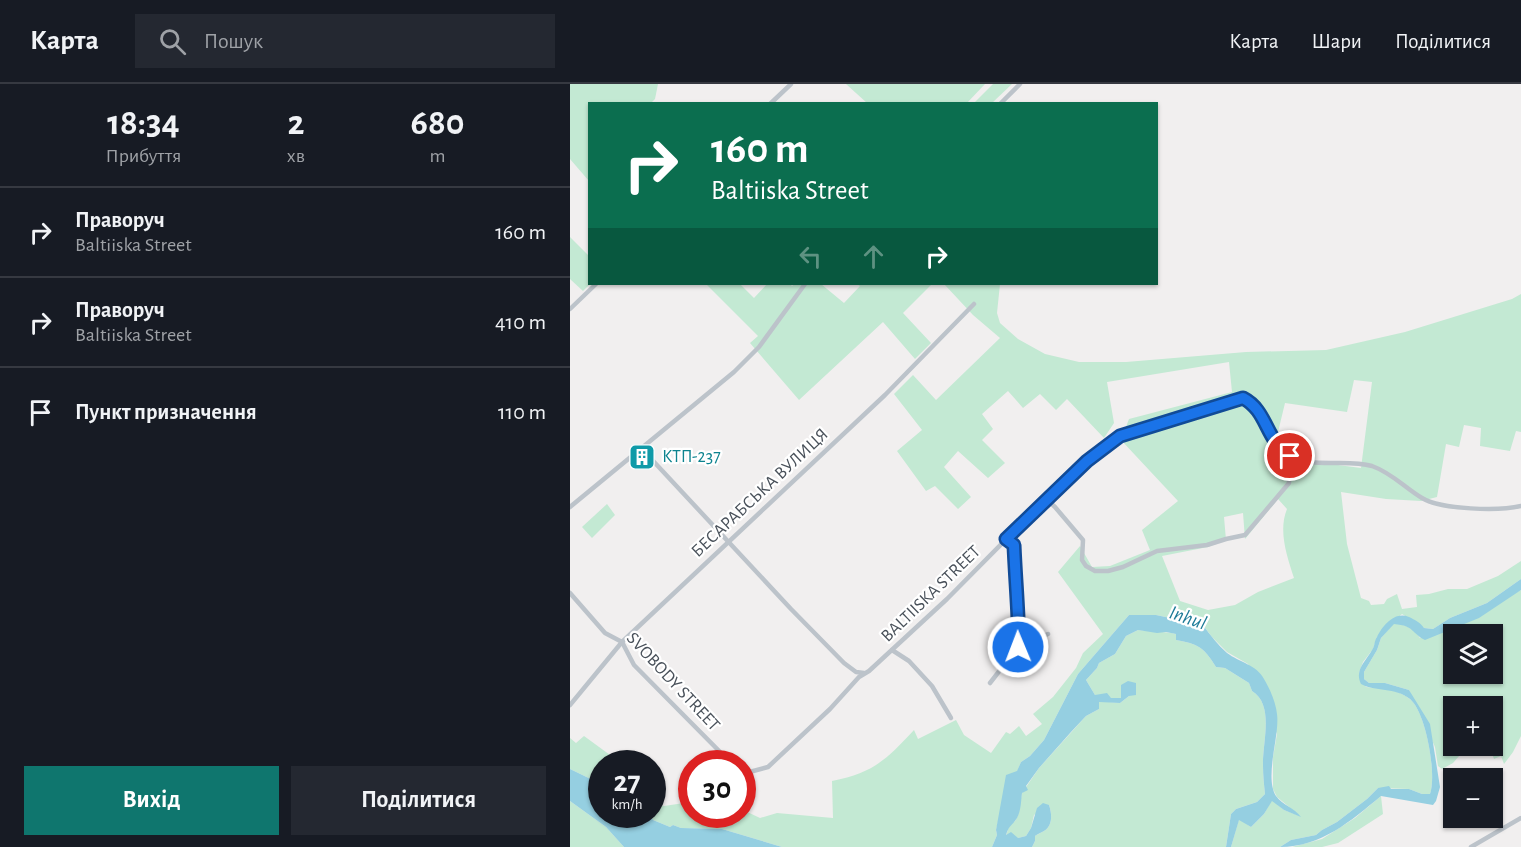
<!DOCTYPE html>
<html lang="uk">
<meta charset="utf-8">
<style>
:root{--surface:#171b24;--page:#242831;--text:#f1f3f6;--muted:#9ea1a6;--line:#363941;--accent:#0f766e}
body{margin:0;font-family:"Alegreya Sans",sans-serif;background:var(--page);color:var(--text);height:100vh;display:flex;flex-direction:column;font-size:22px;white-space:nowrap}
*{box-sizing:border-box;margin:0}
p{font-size:20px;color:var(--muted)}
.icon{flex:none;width:33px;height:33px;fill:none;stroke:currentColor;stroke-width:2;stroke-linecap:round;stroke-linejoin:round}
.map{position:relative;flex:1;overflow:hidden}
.drawer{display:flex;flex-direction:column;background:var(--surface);width:570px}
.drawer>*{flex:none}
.hud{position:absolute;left:18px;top:18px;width:570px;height:183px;border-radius:0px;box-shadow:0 2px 4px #0004;background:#0b6e4f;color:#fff;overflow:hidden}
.controls{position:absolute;left:873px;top:540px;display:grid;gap:12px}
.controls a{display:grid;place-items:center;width:60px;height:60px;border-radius:0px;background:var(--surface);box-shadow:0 2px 4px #0004;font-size:30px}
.speed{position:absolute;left:18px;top:666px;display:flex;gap:12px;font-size:30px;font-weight:700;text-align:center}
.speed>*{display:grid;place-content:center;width:78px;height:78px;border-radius:50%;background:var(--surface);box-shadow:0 2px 4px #0004;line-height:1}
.speed small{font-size:15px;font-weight:400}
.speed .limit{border:9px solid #d22;background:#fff;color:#111}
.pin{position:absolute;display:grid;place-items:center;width:51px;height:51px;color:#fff;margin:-26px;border:3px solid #fff;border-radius:50%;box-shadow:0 2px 6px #0007}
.me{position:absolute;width:66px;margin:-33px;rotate:359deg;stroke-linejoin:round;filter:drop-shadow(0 0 4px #0008)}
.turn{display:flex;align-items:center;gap:21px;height:126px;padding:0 24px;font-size:27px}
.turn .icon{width:78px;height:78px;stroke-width:2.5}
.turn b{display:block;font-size:42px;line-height:51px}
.lanes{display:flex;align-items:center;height:57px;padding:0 24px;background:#0003;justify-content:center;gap:30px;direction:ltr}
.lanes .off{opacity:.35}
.eta{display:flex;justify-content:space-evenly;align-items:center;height:102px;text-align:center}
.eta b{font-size:36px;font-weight:700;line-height:42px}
.cta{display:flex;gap:12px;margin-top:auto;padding:12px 24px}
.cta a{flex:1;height:69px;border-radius:0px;background:var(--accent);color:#fff;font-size:24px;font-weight:700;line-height:69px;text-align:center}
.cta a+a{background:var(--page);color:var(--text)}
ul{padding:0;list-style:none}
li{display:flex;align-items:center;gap:18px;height:90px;padding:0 24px;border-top:2px solid var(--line)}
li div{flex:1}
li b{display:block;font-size:22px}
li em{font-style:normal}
header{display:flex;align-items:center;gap:36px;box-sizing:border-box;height:84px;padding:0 30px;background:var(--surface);border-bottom:2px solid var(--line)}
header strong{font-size:28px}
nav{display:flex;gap:33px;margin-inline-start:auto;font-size:21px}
.search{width:420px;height:54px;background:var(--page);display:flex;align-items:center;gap:15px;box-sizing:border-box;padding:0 21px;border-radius:0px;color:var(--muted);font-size:22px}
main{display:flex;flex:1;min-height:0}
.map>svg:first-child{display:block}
</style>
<header>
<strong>Карта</strong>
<div class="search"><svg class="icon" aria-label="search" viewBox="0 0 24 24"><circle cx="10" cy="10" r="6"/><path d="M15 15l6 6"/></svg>Пошук</div>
<nav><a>Карта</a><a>Шари</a><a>Поділитися</a></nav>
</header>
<main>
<section class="drawer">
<div class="eta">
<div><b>18:34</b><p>Прибуття</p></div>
<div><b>2</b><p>хв</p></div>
<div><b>680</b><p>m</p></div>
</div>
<ul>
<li><svg class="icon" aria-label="right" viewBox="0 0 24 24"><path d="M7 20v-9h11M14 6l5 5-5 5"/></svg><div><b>Праворуч</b><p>Baltiiska Street</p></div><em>160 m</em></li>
<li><svg class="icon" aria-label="right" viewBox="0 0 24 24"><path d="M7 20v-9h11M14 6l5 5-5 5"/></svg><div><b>Праворуч</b><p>Baltiiska Street</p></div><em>410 m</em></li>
<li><svg class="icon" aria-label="arrive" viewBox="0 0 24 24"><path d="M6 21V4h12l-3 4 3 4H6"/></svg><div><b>Пункт призначення</b></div><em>110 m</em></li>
</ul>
<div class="cta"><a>Вихід</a><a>Поділитися</a></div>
</section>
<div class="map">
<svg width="951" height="763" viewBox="0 0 951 763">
<rect width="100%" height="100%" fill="#f1efef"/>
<g fill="#c3e9d3" fill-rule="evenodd">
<polygon points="0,0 88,0 85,15 81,19 20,20 19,97 0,75"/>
<polygon points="276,0 415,0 396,20 297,19"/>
<polygon points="423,0 442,0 422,19 404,19"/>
<polygon points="0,153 19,172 20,200 13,207 0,195"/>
<polygon points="136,200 170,200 184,214 197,200 220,200 222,202 225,200 251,200 274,219 290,202 287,200 362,200 333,229 361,259 345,275 313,238 229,316 180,259 188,252"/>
<path d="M374,200h56l-3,29 3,10 18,16 27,15 34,8h47l120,-10 80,-2 79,-18 107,-33 9,-5v138l-5,-1 -6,20 -30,-5 1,-18 -17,-3 -5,22 -13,-3 -9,53 -16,4 -35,-2 -45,-7 6,52 14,54 8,3 2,4 13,-1 3,-5 10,-5 5,15 15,-2 -1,-12 13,-1 19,-5h19l31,-13 23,-15v18l-34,24 -37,15 -17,11 -9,-1 -22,-14 -25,23 -4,12 -10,13 -4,11 7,14c14,1 33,2 45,13 15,13 26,75 19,94h-8l-13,-5 -31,-1 -11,11 -30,23 -15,8 -6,5 -25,5 -11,7h-49l8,-28 12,8 13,-13 8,-14 12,10 16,6 -23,-19 -4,-8v-32l4,-23 -29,-70 -21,-12 -15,-15 -9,-12 -47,-10h-27l-51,59 -34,66 -14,16 -9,6 -21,51 -4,17 1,5 -5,12h-210l-60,-18 -41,-1 -8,-3 -3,2 -17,-7 -3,-5 2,-1 1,-11 11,3 27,-4 1,12h50l1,-4 17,8 17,-5 56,5 -1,-37c41,-8 54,-21 82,-51l4,9 38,-19 8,15 27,18 15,-21 4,2 9,-8 7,10 16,-12 -9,-10 20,-17 23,-29 7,-15 20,-19 -45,-62 22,-26 12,21 18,-1 40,-16 -8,-20 36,-29 -57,-61 8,-21 103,-27 -3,-30 -122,20 7,41 -10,15 -37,-39 -11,11 -16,-16 -17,14 -15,-17 -26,23 11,15 -11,11 23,23 -17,15 -30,-27 -14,16 27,30 -13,12 -23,-23 -9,5 -29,-40 25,-21 -28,-36 19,-19 23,25 64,-62 -27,-23zM784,296l18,2 -11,86 -69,-9 -10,-6 -4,-21 7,-29 62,9zM708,415l9,10c-9,22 0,47 7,69l-36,14 -23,13 -27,5 -28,-9 -18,-45 46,-9 18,-7 -2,-23 19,-4 2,26z"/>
<polygon points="37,420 45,431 22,454 12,443"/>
<path d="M951,506v146l-8,16 -9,12 -3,-8 -7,3 -4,-12 -22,6 -2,-5 -13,15 -11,6 -4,-3 -3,-19 -26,-57 -24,-7h-16l-5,-4v-7l13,-22 4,-12 13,-15c12,2 20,5 26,15zM884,550h38v40h-38zM884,622h38v40h-38z"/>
<path d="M568,546c13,2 26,1 38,4v6c22,4 28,7 40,27l9,1 24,15 3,8c23,14 10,52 11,75 0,9 1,19 2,28l-8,8 -21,7 -5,5 -5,33h-194l3,-6 -1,-4c3,-3 7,-4 10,-6 9,-6 8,-17 5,-26l-15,10 -3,13 -5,8 -8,2 -12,-2 3,-10 6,-5 3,-6 4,-22 17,-25 47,-52 13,-7 -1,-8 22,2 9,-7 -6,-5 -2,7h-10l-16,-3 -9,-15 11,-12 2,-5 16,-9 11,-18z"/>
<polygon points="14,652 51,679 32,680 31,700 0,685 0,654 6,659"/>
<polygon points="811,712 813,730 768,759 752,763 722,763 752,755 785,734"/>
<polygon points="0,717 36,743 54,763 0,763"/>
</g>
<g fill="#95cfe1">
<path d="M951,495v11l-42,28 -54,22c-14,-7 -10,-14 -31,-16l-13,14 -4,12 -13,22v7l5,4h16l24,7 21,34 10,63 -4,14 -3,4 -52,-9c-30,25 -60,51 -101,51l11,-7 25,-5 6,-5 15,-8 30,-23 11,-11 11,-2 2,3h18l13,5h8c7,-19 -4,-82 -20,-95 -15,-12 -35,-7 -49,-15 -7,-14 5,-23 11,-34 3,-4 2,-9 5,-13 6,-12 18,-26 32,-20 6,3 11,5 15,11l9,1 17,-11 37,-15z"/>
<path d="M559,531h27l47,10c7,10 15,20 24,28 12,9 30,12 37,26 6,10 12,24 13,35 3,22 -13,63 -1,82 6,9 19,12 25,21l-17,-7 -12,-9 -8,13 -13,13 -12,-7 -8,27h-5l5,-33 5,-5 21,-7 8,-8c-1,-9 -2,-19 -2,-28 -1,-23 12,-61 -11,-75l-3,-8 -24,-15 -9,-1c-12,-20 -18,-23 -40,-27v-6l-10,-2 -9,1 -19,-3 -12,6 -11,18 -16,9 -2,5 -11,12 9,15 12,-2 4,5h10v-13l7,-4 8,2v12l-7,1 -9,7 -21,-1v7l-13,7 -15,16 -32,36 -13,18 2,4 -6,3c-1,8 -1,18 -5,25 -5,8 -8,7 -11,17l5,-3 7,6 8,-2 5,-8 6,-20 6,-5 6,2c3,9 4,20 -5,26 -3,2 -7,3 -9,5v5l-3,6h-40l5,-12 -1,-5 10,-55 11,-4 4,-9 9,-6 14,-16 34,-66z"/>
<polygon points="0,685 31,700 32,730 80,731 83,736 100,743 103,741 111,744 152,745 212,763 54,763 36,743 0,717"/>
</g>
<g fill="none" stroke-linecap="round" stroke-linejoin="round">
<g stroke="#bcc3ca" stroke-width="4.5">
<polyline points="200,20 221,0"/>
<polyline points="430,20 450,0"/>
<polyline points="0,225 26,200"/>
<polyline points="72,365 221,525 274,579 286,588 294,589"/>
<polyline points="476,415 485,423 513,456 512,476 516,482 525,487 538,487 553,483 587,467 637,461 656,455 675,451 719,399 719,395 710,366"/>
<polyline points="0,423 164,288 189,263 235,200"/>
<path d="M437,455l7,6c1,25 3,49 4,73 0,11 2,18 0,29"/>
<polyline points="0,509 35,549 52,558 64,581 162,680"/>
<polyline points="322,566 339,577 362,602 381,634"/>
<polyline points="420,599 448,563 478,550"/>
<polyline points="0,621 52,558 315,311 404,220"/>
<path d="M172,690l26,-7 62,-58 29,-32 10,-6 78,-72 89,-90 65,-60 19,-13 123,-38c25,13 21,41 44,56 24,16 58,4 85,12 20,7 33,22 50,32 20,12 77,13 99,8"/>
<polyline points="901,763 951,734"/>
</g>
</g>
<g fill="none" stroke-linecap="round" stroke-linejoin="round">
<g stroke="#114b97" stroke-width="15">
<path id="route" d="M448,563c2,-11 0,-18 0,-29 -1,-24 -3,-48 -4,-73l-8,-6 81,-78 33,-25 123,-38c25,13 22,42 47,58"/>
</g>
<use href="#route" stroke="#1a73e8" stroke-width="10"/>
</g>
<defs>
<g id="building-square" transform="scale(1.35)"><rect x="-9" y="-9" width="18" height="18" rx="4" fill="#0f9aa8" stroke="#fff"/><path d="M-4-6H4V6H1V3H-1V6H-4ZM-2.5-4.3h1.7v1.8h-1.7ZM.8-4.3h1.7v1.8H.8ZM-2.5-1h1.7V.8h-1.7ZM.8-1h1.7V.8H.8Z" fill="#fff"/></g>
</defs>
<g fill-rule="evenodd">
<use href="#building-square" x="72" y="373"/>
</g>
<g text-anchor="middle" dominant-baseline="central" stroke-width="4.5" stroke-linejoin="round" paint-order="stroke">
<g font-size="18" fill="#0d838f" stroke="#fff" text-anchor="start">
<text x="92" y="373">КТП-237</text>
</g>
<g font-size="18" fill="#49515a" stroke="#fff">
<text transform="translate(190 409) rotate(-43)">БЕСАРАБСЬКА ВУЛИЦЯ</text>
<text transform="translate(361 510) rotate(-44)">BALTIISKA STREET</text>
<text transform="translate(103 598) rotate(47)">SVOBODY STREET</text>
</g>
<g font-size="20" font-style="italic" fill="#1e7b98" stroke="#fff">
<text transform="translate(618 534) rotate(19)">Inhul</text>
</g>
</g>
</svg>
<div class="controls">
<a><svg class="icon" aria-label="layers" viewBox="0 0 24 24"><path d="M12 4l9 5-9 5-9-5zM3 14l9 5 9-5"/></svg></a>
<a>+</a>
<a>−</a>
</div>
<div class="speed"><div>27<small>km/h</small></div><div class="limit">30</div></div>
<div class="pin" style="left:720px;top:372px;background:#d93025"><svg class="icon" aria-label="arrive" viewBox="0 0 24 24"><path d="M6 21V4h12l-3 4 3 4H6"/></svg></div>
<svg class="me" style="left:448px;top:563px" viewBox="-20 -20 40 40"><circle r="17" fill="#1a73e8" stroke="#fff" stroke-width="3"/><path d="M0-11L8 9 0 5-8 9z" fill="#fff"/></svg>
<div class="hud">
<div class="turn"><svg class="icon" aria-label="right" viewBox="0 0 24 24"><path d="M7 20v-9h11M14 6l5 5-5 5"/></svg><div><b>160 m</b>Baltiiska Street</div></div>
<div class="lanes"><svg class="icon off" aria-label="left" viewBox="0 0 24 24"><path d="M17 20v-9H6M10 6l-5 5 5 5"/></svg><svg class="icon off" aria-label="ahead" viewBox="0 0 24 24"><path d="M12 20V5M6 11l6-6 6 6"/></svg><svg class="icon" aria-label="right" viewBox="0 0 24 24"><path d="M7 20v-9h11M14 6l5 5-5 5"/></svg></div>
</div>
</div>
</main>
